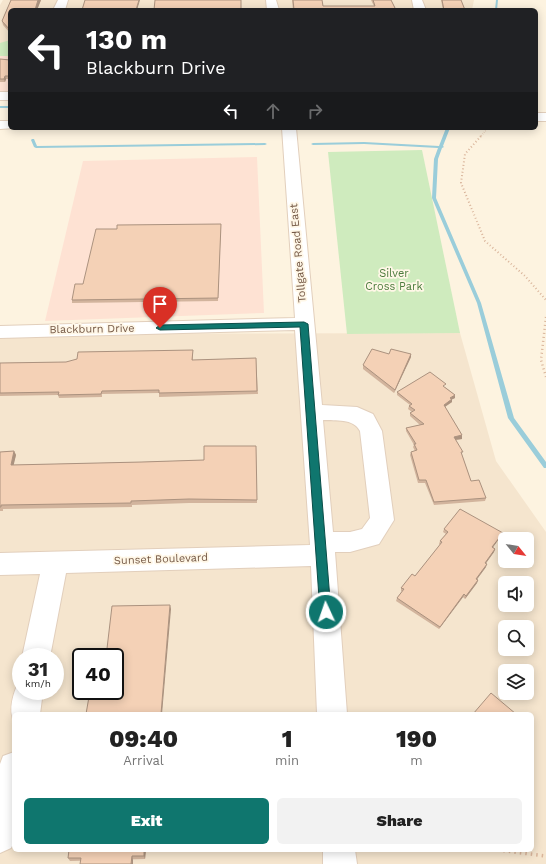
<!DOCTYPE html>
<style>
:root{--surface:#fff;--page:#f2f2f2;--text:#222;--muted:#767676;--accent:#0f766e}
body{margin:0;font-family:"Work Sans",sans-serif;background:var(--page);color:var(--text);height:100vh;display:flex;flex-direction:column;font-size:15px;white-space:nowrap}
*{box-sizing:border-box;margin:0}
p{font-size:13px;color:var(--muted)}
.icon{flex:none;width:22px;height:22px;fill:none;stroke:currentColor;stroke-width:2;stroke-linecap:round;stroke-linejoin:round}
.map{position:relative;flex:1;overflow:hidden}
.sheet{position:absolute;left:12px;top:712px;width:522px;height:140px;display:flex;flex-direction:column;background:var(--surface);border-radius:6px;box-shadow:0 2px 10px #0003}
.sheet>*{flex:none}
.guide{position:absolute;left:8px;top:8px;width:530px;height:122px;border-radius:6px;box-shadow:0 2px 10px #0003;background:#202124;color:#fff;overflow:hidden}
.needle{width:26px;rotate:120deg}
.fabs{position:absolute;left:498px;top:532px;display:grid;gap:8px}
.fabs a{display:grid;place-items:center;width:36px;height:36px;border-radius:6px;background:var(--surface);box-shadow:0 2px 10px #0003;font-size:20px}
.speed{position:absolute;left:12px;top:648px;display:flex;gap:8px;font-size:20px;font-weight:700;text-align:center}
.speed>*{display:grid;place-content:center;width:52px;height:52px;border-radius:50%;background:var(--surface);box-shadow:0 2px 10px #0003;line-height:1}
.speed small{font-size:10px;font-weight:400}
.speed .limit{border:2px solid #111;border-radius:6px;background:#fff;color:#111}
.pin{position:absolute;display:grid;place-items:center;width:34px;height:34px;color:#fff;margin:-41px -17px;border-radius:50% 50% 50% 0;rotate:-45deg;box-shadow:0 0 4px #0007}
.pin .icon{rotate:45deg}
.me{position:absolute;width:44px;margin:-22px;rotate:357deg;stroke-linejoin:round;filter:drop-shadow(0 0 3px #0008)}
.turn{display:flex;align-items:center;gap:14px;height:84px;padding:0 12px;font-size:18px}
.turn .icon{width:52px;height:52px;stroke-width:2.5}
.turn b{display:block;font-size:28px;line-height:34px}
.lanes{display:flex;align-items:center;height:38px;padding:0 12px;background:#0003;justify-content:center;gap:20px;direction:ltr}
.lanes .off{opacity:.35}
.eta{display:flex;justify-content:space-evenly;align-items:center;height:68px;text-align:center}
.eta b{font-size:24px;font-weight:800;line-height:28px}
.action{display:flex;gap:8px;margin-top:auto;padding:8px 12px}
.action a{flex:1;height:46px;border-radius:6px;background:var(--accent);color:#fff;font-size:16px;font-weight:800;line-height:46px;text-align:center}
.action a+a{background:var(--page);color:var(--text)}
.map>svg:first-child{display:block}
</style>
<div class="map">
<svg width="546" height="864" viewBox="0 0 546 864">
<rect width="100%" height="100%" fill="#fdf3e0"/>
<g fill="#f5e5ce" fill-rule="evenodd">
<polygon points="3,0 474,0 472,10 10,10 10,56 0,56 0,5"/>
<path d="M460,333l36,128 50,71v332h-546v-530zM505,539h22v22h-22zM505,583h22v22h-22zM505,627h22v22h-22zM21,657h34v34h-34zM81,657h34v34h-34zM505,671h22v22h-22zM14,714h518v136h-518z"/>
</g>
<g fill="#fee2d3">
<polygon points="0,56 10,56 10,93 0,92"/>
<polygon points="257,157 264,313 45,321 83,161"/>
</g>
<g fill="#cfebbe">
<polygon points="10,40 10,56 0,56 0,43"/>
<polygon points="422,150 460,333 347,334 328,152"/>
</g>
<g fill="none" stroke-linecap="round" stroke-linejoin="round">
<g fill="#9acdda" fill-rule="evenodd">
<polygon points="496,0 498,0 497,10 495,10"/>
<rect x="0" y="106" width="10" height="2"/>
<polygon points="446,128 450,128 443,146 444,147 442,148 438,159 436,198 481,303 514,418 546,462 546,468 544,468 508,418 477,303 432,198 434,159 438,148 364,144 313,145 311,144 313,143 364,142 439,146"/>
<polygon points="32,139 34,139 37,146 265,143 267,144 265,145 36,148 34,147 31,140"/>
</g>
<g stroke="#e2cfbc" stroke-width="2">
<g id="minor">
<polygon points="58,0 68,0 65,10 53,10"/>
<polygon points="266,0 276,0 279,10 267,10"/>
<polygon points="412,0 422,0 426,10 414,10"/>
<rect x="0" y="92" width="10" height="8"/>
<rect x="536" y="113" width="10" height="8"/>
<polygon points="0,121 10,121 10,128 15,128 0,129"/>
<path d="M282,128h14l26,277 35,2 16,7 9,17 12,89 -15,24 -29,8h-15l12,162h-30l-6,-148 -245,7 -16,84h-28l18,-83 -40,1v-22l310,-8 -15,-215 -295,8v-12l295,-8zM323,420c13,1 30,-2 37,11l10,87 -8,11 -12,3h-17z"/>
<path d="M19,681h2v10h22l-3,23h-26v8c-6,-13 -1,-28 5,-41z"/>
<polygon points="14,752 14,842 11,848 0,853 0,764 3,756"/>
<polygon points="323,850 355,850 357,864 323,864"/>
</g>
</g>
<polyline stroke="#d9b49a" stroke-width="1.5" stroke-dasharray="0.5 1.5" stroke-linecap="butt" points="480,137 488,128"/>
<polyline stroke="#d9b49a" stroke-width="2" stroke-dasharray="1 2.5" stroke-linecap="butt" points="481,136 465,154 461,183 485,241 525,276 546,300"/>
<polyline stroke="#d9b49a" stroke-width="2.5" stroke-dasharray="1 3" stroke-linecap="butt" points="546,317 541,360 546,377"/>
<polyline stroke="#d9b49a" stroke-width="3.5" stroke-dasharray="1.5 4" stroke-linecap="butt" points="498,850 546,856"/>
<use href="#minor" fill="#fff" fill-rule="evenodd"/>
</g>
<g fill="#d2b49d">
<polygon points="11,0 41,0 37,10 10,10 10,33 3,25 2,21"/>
<polygon points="292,0 322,0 323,6 374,6 371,0 391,0 396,10 293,10"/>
<polygon points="441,0 461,0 465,10 443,10"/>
<polygon points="0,59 10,60 10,79 6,79 5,82 0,82"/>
<polygon points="221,224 218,301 72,303 72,300 83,284 117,229"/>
<polygon points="193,350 193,360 256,358 258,394 159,397 159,393 102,394 102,397 59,398 58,395 0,396 0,363 66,362"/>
<polygon points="389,354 411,354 411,357 394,393 363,369 363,365"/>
<polygon points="445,387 455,395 455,398 452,399 452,402 445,407 462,435 462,439 456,440 462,455 471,481 486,498 485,501 434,505 425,483 418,483 410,455 411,452 415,451 413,447 414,445 406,431 406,428 420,425 410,416 410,413 412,412 408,409 409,406 410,405 397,395 397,392"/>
<polygon points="256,446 257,503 189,503 132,505 132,507 3,509 3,511 0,511 0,452 14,451 16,455 13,465 142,462 204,460"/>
<polygon points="444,529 503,533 501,536 493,547 495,549 494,552 486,563 486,567 477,579 478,580 477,583 465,599 463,597 439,629 396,601 397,598 402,591 401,591 401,588 415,576 440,545 439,544 440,541 446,534 443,532"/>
<polygon points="69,850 146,850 145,859 70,861 68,858"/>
</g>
<g fill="#ab927f">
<polygon points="38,0 41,0 37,10 35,10"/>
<polygon points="139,0 140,0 137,10 136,10"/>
<polygon points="5,76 6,79 5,82 4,79"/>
<polygon points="411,354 411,357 394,393 395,390"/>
<polygon points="455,395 455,398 449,401 450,398"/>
<polygon points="452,399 452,402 443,408 444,405"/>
<polygon points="462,435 462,439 454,440 454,437"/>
<polygon points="14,451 16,455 13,468 11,465"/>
<polygon points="503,533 501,536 491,550 492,547"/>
<polygon points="495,549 494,552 484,566 485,563"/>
<polygon points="487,564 486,567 475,582 476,579"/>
<polygon points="478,580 477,583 465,599 466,596"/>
<polygon points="464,594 463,597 439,629 440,627"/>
<polygon points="170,605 171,609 162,714 161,714"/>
<polygon points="144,850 146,850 145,859 144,856"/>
<polygon points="132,856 133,860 133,864 131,864"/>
</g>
<g fill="#f4d1b6" stroke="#ab927f">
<polygon points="11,0 38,0 35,10 10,10 10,30 2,21"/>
<polygon points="85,0 139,0 136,10 82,10"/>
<polygon points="155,0 241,0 241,10 154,10"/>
<polygon points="293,0 322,0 323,6 375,6 373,0 391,0 396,10 294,10"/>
<polygon points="442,0 461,0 465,10 444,10"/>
<polygon points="0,59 10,60 10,76 5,76 4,79 0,79"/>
<polygon points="221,224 218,298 72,300 75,284 83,284 96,229 117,229 117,225"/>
<polygon points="372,349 389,354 391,349 411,354 395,390 363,365"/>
<polygon points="193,350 192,360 256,358 257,391 159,393 159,390 102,391 101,394 58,395 59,392 0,393 0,363 66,362 77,359 78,352"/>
<polygon points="430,372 446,384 443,386 455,395 450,398 452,399 444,405 462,435 454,437 463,452 461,452 471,481 479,480 486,498 434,502 426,480 419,480 411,452 417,450 414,444 416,444 406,428 424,424 410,413 415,410 409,406 412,404 397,392"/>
<polygon points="204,446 256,446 257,500 189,499 131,501 131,503 1,505 1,507 0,507 0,452 14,451 11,465 142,462 204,460"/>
<polygon points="460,509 503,533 492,547 495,549 485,563 487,564 476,579 478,580 466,596 464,594 440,627 397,598 404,589 401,588 412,574 415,576 442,542 440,541 448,532 444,529"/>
<polygon points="170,605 161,714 86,714 90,691 115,691 115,657 106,657 112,606"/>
<polygon points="491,693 516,714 473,714"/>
<polygon points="69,850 144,850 144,856 132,856 131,864 80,864 81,858 68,858"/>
</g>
<polygon fill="#0f766e" stroke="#0a4d48" points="304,322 308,324 331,612 329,616 326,617 322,616 320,612 300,327 160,330 156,328 160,325"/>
<g text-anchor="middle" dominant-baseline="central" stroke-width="3.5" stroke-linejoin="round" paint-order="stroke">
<g font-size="11" fill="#755946" stroke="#fff7e7">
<text transform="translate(298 253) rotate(-95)">Tollgate Road East</text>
<text transform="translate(92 329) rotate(-1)">Blackburn Drive</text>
<text transform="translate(161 559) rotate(-2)">Sunset Boulevard</text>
</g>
<g font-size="11" fill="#4d7c3e" stroke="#fff7e7">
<text x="394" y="273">Silver<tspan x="394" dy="13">Cross Park</tspan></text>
</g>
</g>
</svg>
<div class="fabs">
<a><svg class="needle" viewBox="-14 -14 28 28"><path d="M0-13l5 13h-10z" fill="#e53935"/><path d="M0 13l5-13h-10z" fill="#767676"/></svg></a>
<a><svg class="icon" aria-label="sound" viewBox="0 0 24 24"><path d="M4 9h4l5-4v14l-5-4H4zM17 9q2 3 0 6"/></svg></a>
<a><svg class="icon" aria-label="search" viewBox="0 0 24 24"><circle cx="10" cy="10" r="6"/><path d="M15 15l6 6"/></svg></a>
<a><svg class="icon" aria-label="layers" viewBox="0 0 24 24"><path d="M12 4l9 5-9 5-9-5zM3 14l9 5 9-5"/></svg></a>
</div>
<div class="speed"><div>31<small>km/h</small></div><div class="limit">40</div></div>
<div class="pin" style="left:160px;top:328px;background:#d93025"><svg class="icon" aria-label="arrive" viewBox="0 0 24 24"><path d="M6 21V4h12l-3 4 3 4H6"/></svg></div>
<svg class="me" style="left:326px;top:612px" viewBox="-20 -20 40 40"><circle r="17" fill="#0f766e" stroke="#fff" stroke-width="3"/><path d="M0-11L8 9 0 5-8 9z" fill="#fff"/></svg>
<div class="guide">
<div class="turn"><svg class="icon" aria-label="left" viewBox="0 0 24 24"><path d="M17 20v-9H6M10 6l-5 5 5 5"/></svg><div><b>130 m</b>Blackburn Drive</div></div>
<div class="lanes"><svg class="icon" aria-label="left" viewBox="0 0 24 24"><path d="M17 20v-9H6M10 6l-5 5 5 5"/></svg><svg class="icon off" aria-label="ahead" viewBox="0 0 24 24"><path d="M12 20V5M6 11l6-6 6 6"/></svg><svg class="icon off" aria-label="right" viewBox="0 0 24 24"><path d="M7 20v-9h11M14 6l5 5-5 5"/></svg></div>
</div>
<section class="sheet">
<div class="eta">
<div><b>09:40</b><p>Arrival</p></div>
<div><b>1</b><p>min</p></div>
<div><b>190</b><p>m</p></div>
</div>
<div class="action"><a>Exit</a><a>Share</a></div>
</section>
</div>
